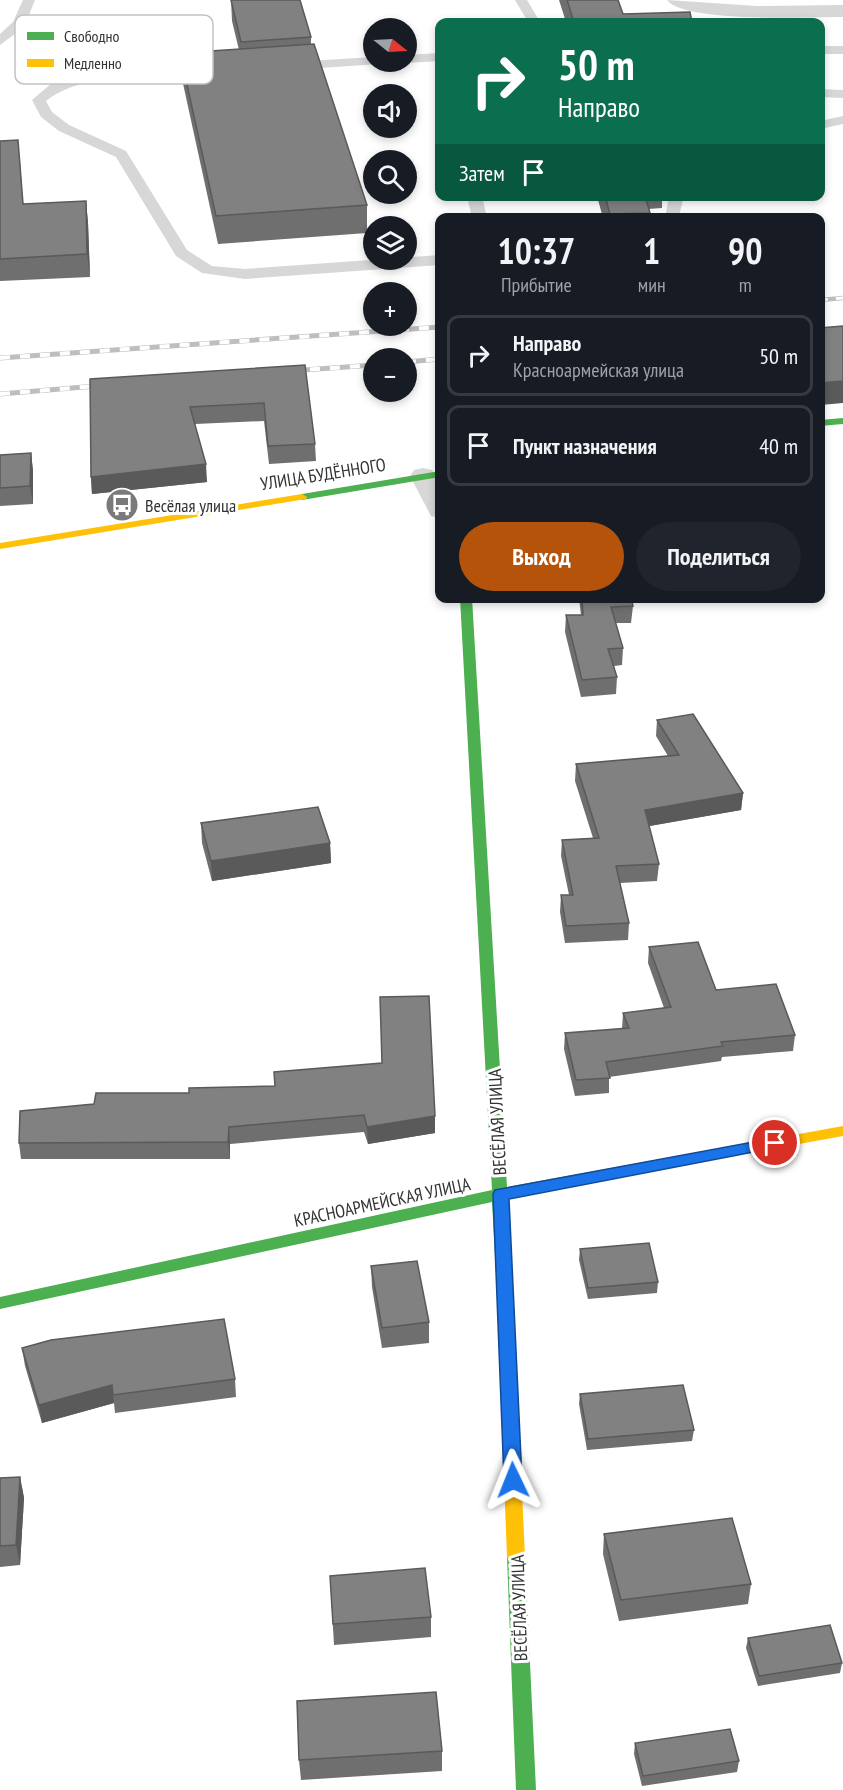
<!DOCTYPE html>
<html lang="ru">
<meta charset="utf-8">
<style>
:root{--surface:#171b24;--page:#20242c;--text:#f1f3f6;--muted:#9ea1a6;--line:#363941;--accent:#b45309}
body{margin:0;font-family:"PT Sans Narrow",sans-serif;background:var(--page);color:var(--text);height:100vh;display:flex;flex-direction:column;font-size:22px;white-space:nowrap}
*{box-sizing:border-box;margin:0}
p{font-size:20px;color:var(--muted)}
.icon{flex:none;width:33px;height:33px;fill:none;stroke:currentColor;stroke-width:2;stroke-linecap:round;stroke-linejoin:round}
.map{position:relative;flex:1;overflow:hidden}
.side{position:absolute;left:435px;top:213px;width:390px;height:390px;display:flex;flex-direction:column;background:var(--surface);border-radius:12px;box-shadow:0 3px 9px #0003}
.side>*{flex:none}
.banner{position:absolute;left:435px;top:18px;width:390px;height:183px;border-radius:12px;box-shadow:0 3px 9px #0003;background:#0b6e4f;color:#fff;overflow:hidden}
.needle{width:39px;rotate:108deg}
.fabs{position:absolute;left:363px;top:18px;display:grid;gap:12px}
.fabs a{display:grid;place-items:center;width:54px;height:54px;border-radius:50%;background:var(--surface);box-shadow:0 3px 9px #0003;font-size:30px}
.pin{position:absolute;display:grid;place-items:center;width:51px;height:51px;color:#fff;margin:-26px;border:3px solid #fff;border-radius:50%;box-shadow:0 2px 6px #0007}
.me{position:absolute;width:66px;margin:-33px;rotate:358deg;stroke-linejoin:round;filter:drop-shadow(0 0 4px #0008)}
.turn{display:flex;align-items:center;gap:21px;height:126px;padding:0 24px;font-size:27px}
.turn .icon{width:78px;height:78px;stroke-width:2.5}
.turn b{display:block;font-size:42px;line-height:51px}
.then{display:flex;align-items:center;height:57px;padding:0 24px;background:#0003;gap:12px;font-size:22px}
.eta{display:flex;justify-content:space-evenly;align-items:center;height:102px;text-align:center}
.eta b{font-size:36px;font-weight:700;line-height:42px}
.cta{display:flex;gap:12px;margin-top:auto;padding:12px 24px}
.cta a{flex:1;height:69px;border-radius:36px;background:var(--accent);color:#fff;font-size:24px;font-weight:700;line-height:69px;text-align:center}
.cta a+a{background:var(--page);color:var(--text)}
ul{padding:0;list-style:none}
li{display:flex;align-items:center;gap:18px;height:81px;margin:0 12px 9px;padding:0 12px;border:3px solid var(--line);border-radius:12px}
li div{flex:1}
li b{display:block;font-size:22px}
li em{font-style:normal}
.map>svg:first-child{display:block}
</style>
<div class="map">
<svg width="843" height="1790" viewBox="0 0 843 1790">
<rect width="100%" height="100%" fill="#fff"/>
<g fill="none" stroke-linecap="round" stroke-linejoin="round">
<g fill="#d7d7d7" fill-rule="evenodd">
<polygon points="23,0 35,0 24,27 0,45 0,34 13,22"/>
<polygon points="515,0 527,0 540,22 528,22"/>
<rect x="820" y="46" width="23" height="8"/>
<polygon points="440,53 440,61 406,63 401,62 406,62 406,55"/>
<polygon points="374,57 374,62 380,62 379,64 291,70 284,66 291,62"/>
<path d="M210,67l5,1v6c-54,13 -123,-9 -169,27l6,11 17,13 57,26 61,99 25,16 33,3 195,-14v10l-195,14 -43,-6 -26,-17 -60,-99 -57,-26 -18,-14 -9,-17 20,-17 43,-9z"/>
<polygon points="820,89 843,90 843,98 820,97"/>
<polygon points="843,116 843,124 820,129 820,121"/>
<polygon points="467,196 482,196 487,218 472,218"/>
<polygon points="669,196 684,196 679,216 669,216 666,213"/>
</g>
<g fill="#d7d7d7" fill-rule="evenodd">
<path d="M667,0l90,6 86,-1v12c-30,0 -160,6 -176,-17z"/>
<polygon points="423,468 432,470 440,483 440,518 431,516 410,476 414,470"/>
</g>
<g fill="#4caf50" fill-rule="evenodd">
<polygon points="843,418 843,424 820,426 820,420"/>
<polygon points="440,471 440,477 302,500 297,497 302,494"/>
<polygon points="460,598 472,598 507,1187 760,1141 765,1142 768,1146 765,1150 508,1198 512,1274 510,1278 504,1280 498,1278 496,1274 492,1202 0,1309 0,1297 492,1190"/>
<polygon points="516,1549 522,1552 525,1557 536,1790 516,1790 507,1557 510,1552"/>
</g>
<g fill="#ffc107" fill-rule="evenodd">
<polygon points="302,494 307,497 306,499 0,549 0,543"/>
<polygon points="843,1126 843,1136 760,1151 755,1150 752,1146 755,1142 760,1141"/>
<polygon points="504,1268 510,1270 512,1274 525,1557 522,1562 516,1565 510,1562 507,1557 496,1274 498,1270"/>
</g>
<g stroke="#bebebe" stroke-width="4.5">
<polyline id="rail-far1" points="820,300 843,298"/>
</g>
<g stroke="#bebebe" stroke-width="5">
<g id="rail">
<polyline points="0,358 440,327"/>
<polyline points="406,362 440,359"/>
<polyline points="290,371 374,365"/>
<polyline points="0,394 108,385"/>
</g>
</g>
<use href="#rail-far1" stroke="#fff" stroke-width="3" stroke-dasharray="8" stroke-linecap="butt"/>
<use href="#rail" stroke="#fff" stroke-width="4" stroke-dasharray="10" stroke-linecap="butt"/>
</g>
<g fill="#6f6f6f">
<polygon points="231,0 311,37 311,45 367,205 367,233 218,244 182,79 180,53 239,50 232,21"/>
<polygon points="559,0 618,0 623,14 692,22 566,22"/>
<polygon points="0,141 20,161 23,204 86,201 88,223 90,277 0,281"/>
<polygon points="597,196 662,196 662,208 648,209 650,213 649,218 603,218"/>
<polygon points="305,365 315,444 316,461 269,464 264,421 195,424 207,482 92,494 91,477 90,379"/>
<polygon points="31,453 33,471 33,504 0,506 0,455"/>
<polygon points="579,598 631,598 633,606 631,623 616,623 623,648 622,665 614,666 617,677 616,694 581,697 565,632 566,615 581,615"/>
<polygon points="657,720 743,793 741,810 649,826 659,864 657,881 620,883 629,923 628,940 565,943 560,912 561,895 569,895 561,856 562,840 593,838 575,781 576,764 668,756 656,736"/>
<polygon points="201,823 330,843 331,863 212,881 202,843"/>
<polygon points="649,947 716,990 795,1035 793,1051 722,1057 721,1061 609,1077 609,1093 575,1096 564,1049 565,1033 622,1029 623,1013 664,1008 648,963"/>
<polygon points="274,1072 435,1133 368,1144 364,1132 230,1144 230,1159 21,1159 19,1143 94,1104 189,1093 275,1086"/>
<polygon points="580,1249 658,1282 657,1293 588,1299 579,1260"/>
<polygon points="371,1266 429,1322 429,1343 382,1348 372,1287"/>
<polygon points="22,1348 235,1379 236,1397 115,1413 114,1403 42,1423 25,1366"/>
<polygon points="580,1394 694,1430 692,1441 587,1450 579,1404"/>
<polygon points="20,1477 24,1498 20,1565 0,1567 0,1478"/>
<polygon points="604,1534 751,1584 748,1604 619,1621 603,1554"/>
<polygon points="330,1576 431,1617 431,1637 334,1645"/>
<polygon points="748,1638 842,1663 840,1673 758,1686 746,1648"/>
<polygon points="635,1743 739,1761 737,1772 642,1786 634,1754"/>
<polygon points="442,1751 442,1771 301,1780 299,1760"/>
</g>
<g fill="#5a5a5a">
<polygon points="86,201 88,223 90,277 87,254"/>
<polygon points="843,381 843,403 820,405 820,383"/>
<polygon points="31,453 33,471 33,504 30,486"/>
<polygon points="206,464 207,482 92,494 91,477"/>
<polygon points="743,793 741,810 644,827 645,810"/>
<polygon points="330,843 331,863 212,881 211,861"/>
<polygon points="435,1116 435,1133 368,1144 367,1127"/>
<polygon points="229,1127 230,1144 230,1159 228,1142"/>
<polygon points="112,1385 114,1403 42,1423 39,1405"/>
<polygon points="20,1477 24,1498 20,1565 16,1545"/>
</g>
<g fill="#818181" stroke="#5a5a5a" stroke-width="1.5">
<polygon points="231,0 300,0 311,37 241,42"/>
<polygon points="567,0 618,0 623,14 690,12 692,22 574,22"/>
<polygon points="314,44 367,205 216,216 180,53"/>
<polygon points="18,140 23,204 86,201 87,254 0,259 0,141"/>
<polygon points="605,196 645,196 650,213 610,214"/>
<polygon points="843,326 843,381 820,383 820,328"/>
<polygon points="305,365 315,444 268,446 264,403 190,407 206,464 91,477 90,379"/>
<polygon points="31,453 30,486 0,488 0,455"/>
<polygon points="582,598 631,598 633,606 611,607 623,648 608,649 617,677 582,680 566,615 583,615"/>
<polygon points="693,714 743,793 645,810 659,864 616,866 629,923 566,926 561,895 573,895 562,840 599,838 576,764 679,755 657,720"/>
<polygon points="318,807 330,843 211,861 201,823"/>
<polygon points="698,942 716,990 776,984 795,1035 721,1042 723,1046 606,1062 610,1078 576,1080 565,1033 629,1028 623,1013 671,1007 649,947"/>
<polygon points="429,996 435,1116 367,1127 364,1115 229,1127 228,1142 19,1143 20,1111 94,1104 96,1093 189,1093 189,1088 275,1086 274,1072 382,1063 380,997"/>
<polygon points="649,1243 658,1282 588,1288 580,1249"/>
<polygon points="417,1261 429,1322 382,1328 371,1266"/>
<polygon points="224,1319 235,1379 113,1395 112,1385 39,1405 22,1348 51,1340"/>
<polygon points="683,1385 694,1430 588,1439 580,1394"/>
<polygon points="20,1477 16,1545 0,1546 0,1478"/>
<polygon points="732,1518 751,1584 621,1600 604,1534"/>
<polygon points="425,1568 431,1617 333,1624 330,1576"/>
<polygon points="830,1625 842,1663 759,1676 748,1638"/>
<polygon points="436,1692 442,1751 299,1760 297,1701"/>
<polygon points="730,1729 739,1761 643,1776 635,1743"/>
</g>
<polygon fill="#1a73e8" stroke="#114b97" stroke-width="1.5" points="775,1138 782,1143 780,1147 509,1199 522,1480 519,1485 513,1488 507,1485 504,1480 493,1194 495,1190"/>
<defs>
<g id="bus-disc" transform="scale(1.725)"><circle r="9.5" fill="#7a7a7a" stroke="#fff"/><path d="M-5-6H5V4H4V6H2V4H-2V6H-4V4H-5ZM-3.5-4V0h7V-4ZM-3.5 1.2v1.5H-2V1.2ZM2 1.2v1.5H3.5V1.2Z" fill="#fff"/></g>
</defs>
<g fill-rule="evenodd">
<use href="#bus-disc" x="122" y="505"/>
</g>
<g text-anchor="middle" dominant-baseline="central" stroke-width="6" stroke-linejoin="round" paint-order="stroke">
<g font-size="18" fill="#333" stroke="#fff">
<text transform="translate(323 474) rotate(-9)">УЛИЦА БУДЁННОГО</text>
<text transform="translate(497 1122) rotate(-93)">ВЕСЁЛАЯ УЛИЦА</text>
<text transform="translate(382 1202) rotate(-12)">КРАСНОАРМЕЙСКАЯ УЛИЦА</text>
<text transform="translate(519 1608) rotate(-92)">ВЕСЁЛАЯ УЛИЦА</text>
</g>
<g font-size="18" fill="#333" stroke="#fff" text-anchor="start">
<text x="145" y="505">Весёлая улица</text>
</g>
</g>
<rect x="15" y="15" width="198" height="69" rx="9" fill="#fff" stroke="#c2c2c2" stroke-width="1.5"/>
<rect x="27" y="32" width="27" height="8" fill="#4caf50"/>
<rect x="27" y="59" width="27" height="8" fill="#ffc107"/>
<g font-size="16" fill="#333">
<text x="64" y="42">Свободно</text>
<text x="64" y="69">Медленно</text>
</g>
</svg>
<div class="fabs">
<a><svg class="needle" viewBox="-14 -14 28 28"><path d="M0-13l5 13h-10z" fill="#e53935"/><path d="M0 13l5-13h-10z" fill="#9ea1a6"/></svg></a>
<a><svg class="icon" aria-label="sound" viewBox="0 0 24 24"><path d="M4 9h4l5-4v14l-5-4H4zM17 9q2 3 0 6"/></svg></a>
<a><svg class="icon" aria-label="search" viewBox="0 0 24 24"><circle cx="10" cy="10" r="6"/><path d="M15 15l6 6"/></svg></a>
<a><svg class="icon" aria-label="layers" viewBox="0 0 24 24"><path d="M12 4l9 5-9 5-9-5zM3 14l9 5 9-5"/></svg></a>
<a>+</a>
<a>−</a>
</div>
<div class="pin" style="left:775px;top:1143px;background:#d93025"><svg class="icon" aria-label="arrive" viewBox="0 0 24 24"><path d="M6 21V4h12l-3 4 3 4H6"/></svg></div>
<svg class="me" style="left:513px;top:1480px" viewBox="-20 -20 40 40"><path d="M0-17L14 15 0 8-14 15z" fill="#1a73e8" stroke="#fff" stroke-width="4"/></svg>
<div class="banner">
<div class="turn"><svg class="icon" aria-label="right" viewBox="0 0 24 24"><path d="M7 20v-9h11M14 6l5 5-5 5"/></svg><div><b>50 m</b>Направо</div></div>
<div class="then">Затем<svg class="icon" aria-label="arrive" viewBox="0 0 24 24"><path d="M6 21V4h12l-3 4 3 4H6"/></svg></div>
</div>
<section class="side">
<div class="eta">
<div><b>10:37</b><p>Прибытие</p></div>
<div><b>1</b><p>мин</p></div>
<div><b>90</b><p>m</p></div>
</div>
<ul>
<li><svg class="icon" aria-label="right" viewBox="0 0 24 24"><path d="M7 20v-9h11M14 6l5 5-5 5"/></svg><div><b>Направо</b><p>Красноармейская улица</p></div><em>50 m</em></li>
<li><svg class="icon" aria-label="arrive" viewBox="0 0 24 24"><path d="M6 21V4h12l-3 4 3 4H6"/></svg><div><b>Пункт назначения</b></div><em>40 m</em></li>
</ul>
<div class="cta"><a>Выход</a><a>Поделиться</a></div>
</section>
</div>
